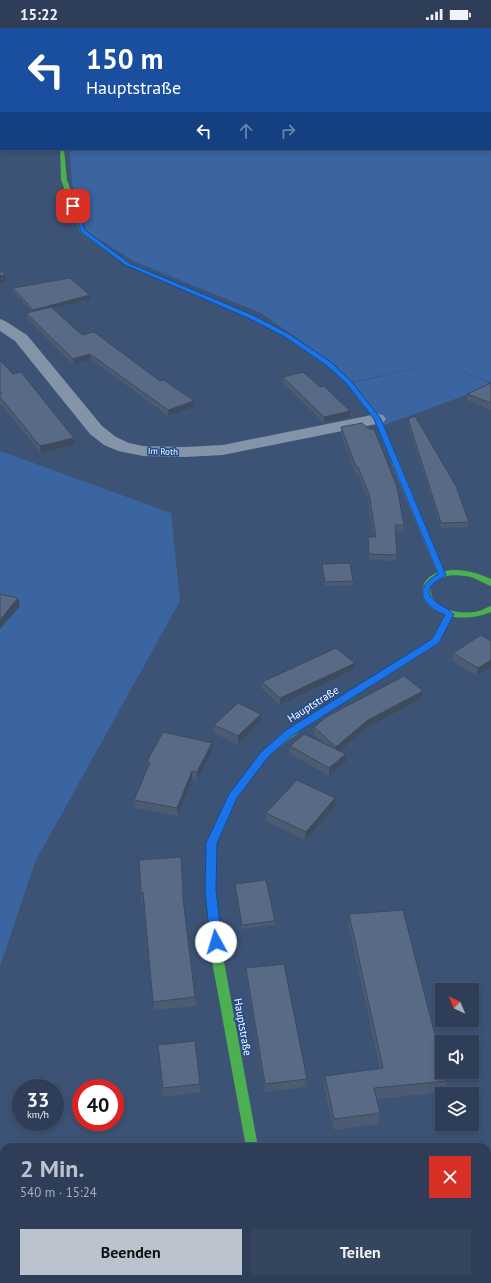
<!DOCTYPE html>
<html lang="de">
<meta charset="utf-8">
<style>
:root{--surface:#2e3e58;--page:#36455e;--text:#f1f3f6;--muted:#a7aeba;--line:#49576e;--accent:#bbc3cf}
body{margin:0;font-family:"PT Sans",sans-serif;background:var(--page);color:var(--text);height:100vh;display:flex;flex-direction:column;font-size:15px;white-space:nowrap}
*{box-sizing:border-box;margin:0}
p{font-size:13px;color:var(--muted)}
.icon{flex:none;width:22px;height:22px;fill:none;stroke:currentColor;stroke-width:2;stroke-linecap:round;stroke-linejoin:round}
.map{position:relative;flex:1;overflow:hidden}
.panel{position:absolute;left:0px;top:1115px;width:491px;height:140px;display:flex;flex-direction:column;background:var(--surface);border-radius:12px 12px 0 0;box-shadow:0 2px 6px #0003,0 0 0 1px var(--line)}
.panel>*{flex:none}
.banner{position:absolute;left:0px;top:0px;width:491px;height:122px;box-shadow:0 2px 6px #0003,0 0 0 1px var(--line);background:#1a4fa0;color:#fff;overflow:hidden}
.needle{width:26px;rotate:316deg}
.buttons{position:absolute;left:435px;top:955px;display:grid;gap:8px}
.buttons a{display:grid;place-items:center;width:44px;height:44px;border-radius:0px;background:var(--surface);box-shadow:0 2px 6px #0003,0 0 0 1px var(--line);font-size:20px}
.speed{position:absolute;left:12px;top:1051px;display:flex;gap:8px;font-size:20px;font-weight:700;text-align:center}
.speed>*{display:grid;place-content:center;width:52px;height:52px;border-radius:50%;background:var(--surface);box-shadow:0 2px 6px #0003,0 0 0 1px var(--line);line-height:1}
.speed small{font-size:10px;font-weight:400}
.speed .limit{border:6px solid #d22;background:#fff;color:#111}
.pin{position:absolute;display:grid;place-items:center;width:34px;height:34px;color:#fff;margin:-17px;border-radius:8px;box-shadow:0 2px 6px #0006}
.me{position:absolute;width:44px;margin:-22px;rotate:354deg;stroke-linejoin:round;filter:drop-shadow(0 0 3px #0008)}
.turn{display:flex;align-items:center;gap:14px;height:84px;padding:0 20px;font-size:18px}
.turn .icon{width:52px;height:52px;stroke-width:2.5}
.turn b{display:block;font-size:28px;line-height:34px}
.lanes{display:flex;align-items:center;height:38px;padding:0 20px;background:#0003;justify-content:center;gap:20px;direction:ltr}
.lanes .off{opacity:.35}
.round{display:grid;place-items:center;flex:none;width:42px;height:42px;border-radius:0px;background:var(--page)}
.overview{display:flex;align-items:center;justify-content:space-between;height:68px;padding:0 20px}
h1{font-size:24px;font-weight:700;line-height:30px;color:var(--accent)}
.cta{display:flex;gap:8px;margin-top:auto;padding:8px 20px}
.cta a{flex:1;height:46px;border-radius:0px;background:var(--accent);color:#111;font-size:16px;font-weight:700;line-height:46px;text-align:center}
.cta a+a{background:var(--page);color:var(--text)}
.status{display:flex;justify-content:space-between;align-items:center;height:28px;padding:0 20px;background:var(--surface);direction:ltr}
.status svg{height:11px;fill:currentColor}
.map>svg:first-child{display:block}
</style>
<div class="status"><b>15:22</b><svg viewBox="0 0 49 12"><path d="M0 12V9h3v3zM5 12V6h3v6zM10 12V3h3v9zM15 12V0h3v12zM26 1h20v11H26zM47 4h2v5h-2z"/></svg></div>
<div class="map">
<svg width="491" height="1255" viewBox="0 0 491 1255">
<rect width="100%" height="100%" fill="#3d5375"/>
<g fill="#3a65a1">
<polygon points="0,0 491,0 491,354 446,338 491,355 491,358 384,397 351,355 439,335 351,354 331,334 261,285 133,233 85,202 72,155 69,121 490,121 490,1 1,1 0,28"/>
<polygon points="0,423 171,485 180,573 35,834 0,938"/>
</g>
<g fill="none" stroke-linecap="round" stroke-linejoin="round">
<polygon fill="#8494a8" fill-rule="evenodd" points="0,291 5,293 27,307 102,398 116,409 129,415 143,418 185,419 223,417 377,386 383,387 386,391 383,395 377,396 223,427 185,429 143,428 118,423 104,417 90,406 15,313 0,303"/>
<g fill="#4caf50" fill-rule="evenodd">
<polygon points="60,121 64,121 67,152 85,202 129,235 252,287 289,307 330,335 350,353 381,391 400,436 399,438 393,438 392,436 374,391 346,355 326,337 285,309 248,289 125,237 80,204 61,152"/>
<path d="M459,542c11,1 22,4 32,9v7c-9,-3 -16,-9 -26,-10 -54,-7 -39,42 8,36 7,0 12,-4 18,-6v6c-18,8 -49,9 -64,-8 -4,-4 -6,-11 -4,-17 4,-15 22,-17 36,-17z"/>
<polygon points="303,694 308,697 268,728 237,770 217,815 215,862 223,928 258,1119 246,1119 211,928 205,862 207,815 229,766 262,724 287,703"/>
<rect x="265" y="1251" width="14" height="4"/>
</g>
<g fill="#ffc107" fill-rule="evenodd">
<polygon points="393,434 399,434 400,436 446,547 445,549 442,550 438,547 392,436"/>
<polygon points="450,582 454,585 439,615 306,699 300,699 298,697 300,695 432,611 446,585"/>
</g>
</g>
<g fill="#4c5b72">
<polygon points="13,260 90,271 52,280 82,307 194,373 194,379 168,388 91,331 73,336 27,290 26,285 32,284 13,264"/>
<polygon points="0,332 75,417 41,425 0,375"/>
<polygon points="283,349 350,389 324,395 283,355"/>
<polygon points="491,355 491,382 467,372 467,366"/>
<polygon points="408,391 469,494 468,499 441,500 408,397"/>
<polygon points="341,399 404,497 404,503 395,503 397,527 396,533 369,532 368,515 368,509 374,509 368,472 358,445 355,445 341,405"/>
<polygon points="322,536 353,553 353,557 325,558 322,540"/>
<polygon points="491,613 491,639 477,648 452,633 453,625"/>
<polygon points="354,641 280,677 262,661 262,654"/>
<polygon points="423,663 422,670 367,700 340,723 346,726 346,734 329,748 290,726 290,718 323,715 314,706 314,699"/>
<polygon points="261,686 261,694 238,717 214,705 214,697"/>
<polygon points="212,715 212,723 197,752 192,751 178,788 135,780 134,772 148,740 147,733"/>
<polygon points="335,770 335,779 305,812 266,793 266,785"/>
<polygon points="235,856 275,893 275,897 242,901 235,860"/>
<polygon points="183,861 184,870 183,870 195,969 196,978 154,982 143,873 141,873 141,865"/>
<polygon points="349,886 447,1053 445,1064 376,1071 380,1085 379,1096 334,1102 324,1059 325,1048 380,1041 349,898"/>
<polygon points="246,940 307,1051 306,1059 265,1064 246,949"/>
<polygon points="158,1017 200,1056 201,1064 163,1069"/>
<polygon points="286,1251 343,1251 343,1254 335,1255 286,1255"/>
</g>
<g fill="#3e4a5d">
<polygon points="5,247 6,253 0,255 0,248"/>
<polygon points="90,267 90,271 33,285 33,282"/>
<polygon points="90,326 91,331 73,336 73,331"/>
<polygon points="194,373 194,379 168,388 168,382"/>
<polygon points="350,383 350,389 324,395 324,389"/>
<polygon points="74,410 75,417 41,425 40,418"/>
<polygon points="18,570 20,578 0,601 0,592"/>
<polygon points="491,632 491,639 477,648 478,640"/>
<polygon points="355,635 354,641 280,677 280,670"/>
<polygon points="423,663 422,670 367,700 336,726 336,719 368,692"/>
<polygon points="261,686 261,694 238,717 238,708"/>
<polygon points="212,715 212,723 197,752 197,744"/>
<polygon points="346,726 346,734 329,748 329,740"/>
<polygon points="192,743 192,751 178,788 177,780"/>
<polygon points="335,770 335,779 305,812 306,804"/>
</g>
<g fill="#586a85" stroke="#3e4a5d">
<polygon points="0,242 5,247 0,248"/>
<polygon points="70,250 90,267 33,282 13,260"/>
<polygon points="51,279 82,307 94,304 160,353 164,352 194,373 168,382 90,326 73,331 26,285"/>
<polygon points="0,332 13,346 21,344 74,410 40,418 0,369 0,366 2,365 0,364"/>
<polygon points="303,344 320,359 324,358 350,383 324,389 283,349"/>
<polygon points="491,355 491,375 467,366"/>
<polygon points="415,388 456,458 469,494 441,495 408,391"/>
<polygon points="362,395 369,401 374,401 397,459 404,497 395,497 397,527 369,526 368,509 376,509 369,466 358,439 356,439 341,399"/>
<polygon points="350,535 353,553 325,554 322,536"/>
<polygon points="0,566 18,570 0,592"/>
<polygon points="481,607 491,613 491,632 478,640 453,625"/>
<polygon points="336,620 355,635 280,670 262,654"/>
<polygon points="404,648 423,663 368,692 336,719 314,699 326,689"/>
<polygon points="238,675 261,686 238,708 214,697"/>
<polygon points="163,704 212,715 197,744 192,743 177,780 134,772 150,734 147,733"/>
<polygon points="304,706 346,726 329,740 290,718"/>
<polygon points="297,752 335,770 306,804 266,785"/>
<polygon points="181,829 183,861 182,862 195,969 153,974 143,864 141,865 139,832"/>
<polygon points="266,852 275,893 242,897 235,856"/>
<polygon points="403,882 442,1034 442,1044 445,1044 447,1053 374,1060 380,1085 334,1091 325,1048 383,1040 349,886"/>
<polygon points="284,936 307,1051 265,1056 246,940"/>
<polygon points="195,1013 200,1056 163,1060 158,1017"/>
<polygon points="286,1251 308,1251 287,1254"/>
</g>
<path fill="#1a73e8" stroke="#114b97" d="M71,177l5,1 9,24 44,33 124,52 36,19 42,28 20,19 30,38 65,156c-3,4 -9,5 -13,9 -14,14 15,23 21,30l-15,29 -146,92 -24,21 -32,42 -20,45 -1,47 6,52 -2,4 -4,1 -4,-1 -2,-4 -5,-52 1,-47 23,-49 32,-42 25,-22 146,-91 13,-24c-23,-9 -33,-27 -7,-41l-64,-155 -28,-36 -20,-18 -41,-28 -37,-19 -123,-53 -44,-33z"/>
<g text-anchor="middle" dominant-baseline="central" stroke-width="3.5" stroke-linejoin="round" paint-order="stroke">
<g font-size="9" fill="#fff" stroke="#264e8c">
<text transform="translate(163 423) rotate(2)">Im Roth</text>
</g>
<g font-size="11" fill="#fff" stroke="#264e8c">
<text transform="translate(313 676) rotate(-32)">Hauptstraße</text>
<text transform="translate(243 999) rotate(80)">Hauptstraße</text>
</g>
</g>
</svg>
<div class="buttons">
<a><svg class="needle" viewBox="-14 -14 28 28"><path d="M0-13l5 13h-10z" fill="#e53935"/><path d="M0 13l5-13h-10z" fill="#a7aeba"/></svg></a>
<a><svg class="icon" aria-label="sound" viewBox="0 0 24 24"><path d="M4 9h4l5-4v14l-5-4H4zM17 9q2 3 0 6"/></svg></a>
<a><svg class="icon" aria-label="layers" viewBox="0 0 24 24"><path d="M12 4l9 5-9 5-9-5zM3 14l9 5 9-5"/></svg></a>
</div>
<div class="speed"><div>33<small>km/h</small></div><div class="limit">40</div></div>
<div class="pin" style="left:73px;top:178px;background:#d93025"><svg class="icon" aria-label="arrive" viewBox="0 0 24 24"><path d="M6 21V4h12l-3 4 3 4H6"/></svg></div>
<svg class="me" style="left:216px;top:914px" viewBox="-20 -20 40 40"><circle r="19" fill="#fff"/><path d="M0-13L10 11 0 6-10 11z" fill="#1a73e8"/></svg>
<div class="banner">
<div class="turn"><svg class="icon" aria-label="left" viewBox="0 0 24 24"><path d="M17 20v-9H6M10 6l-5 5 5 5"/></svg><div><b>150 m</b>Hauptstraße</div></div>
<div class="lanes"><svg class="icon" aria-label="left" viewBox="0 0 24 24"><path d="M17 20v-9H6M10 6l-5 5 5 5"/></svg><svg class="icon off" aria-label="ahead" viewBox="0 0 24 24"><path d="M12 20V5M6 11l6-6 6 6"/></svg><svg class="icon off" aria-label="right" viewBox="0 0 24 24"><path d="M7 20v-9h11M14 6l5 5-5 5"/></svg></div>
</div>
<section class="panel">
<div class="overview"><div><h1>2 Min.</h1><p>540 m · 15:24</p></div><a class="round" style="background:#d93025;color:#fff"><svg class="icon" aria-label="close" viewBox="0 0 24 24"><path d="M6 6l12 12M18 6L6 18"/></svg></a></div>
<div class="cta"><a>Beenden</a><a>Teilen</a></div>
</section>
</div>
